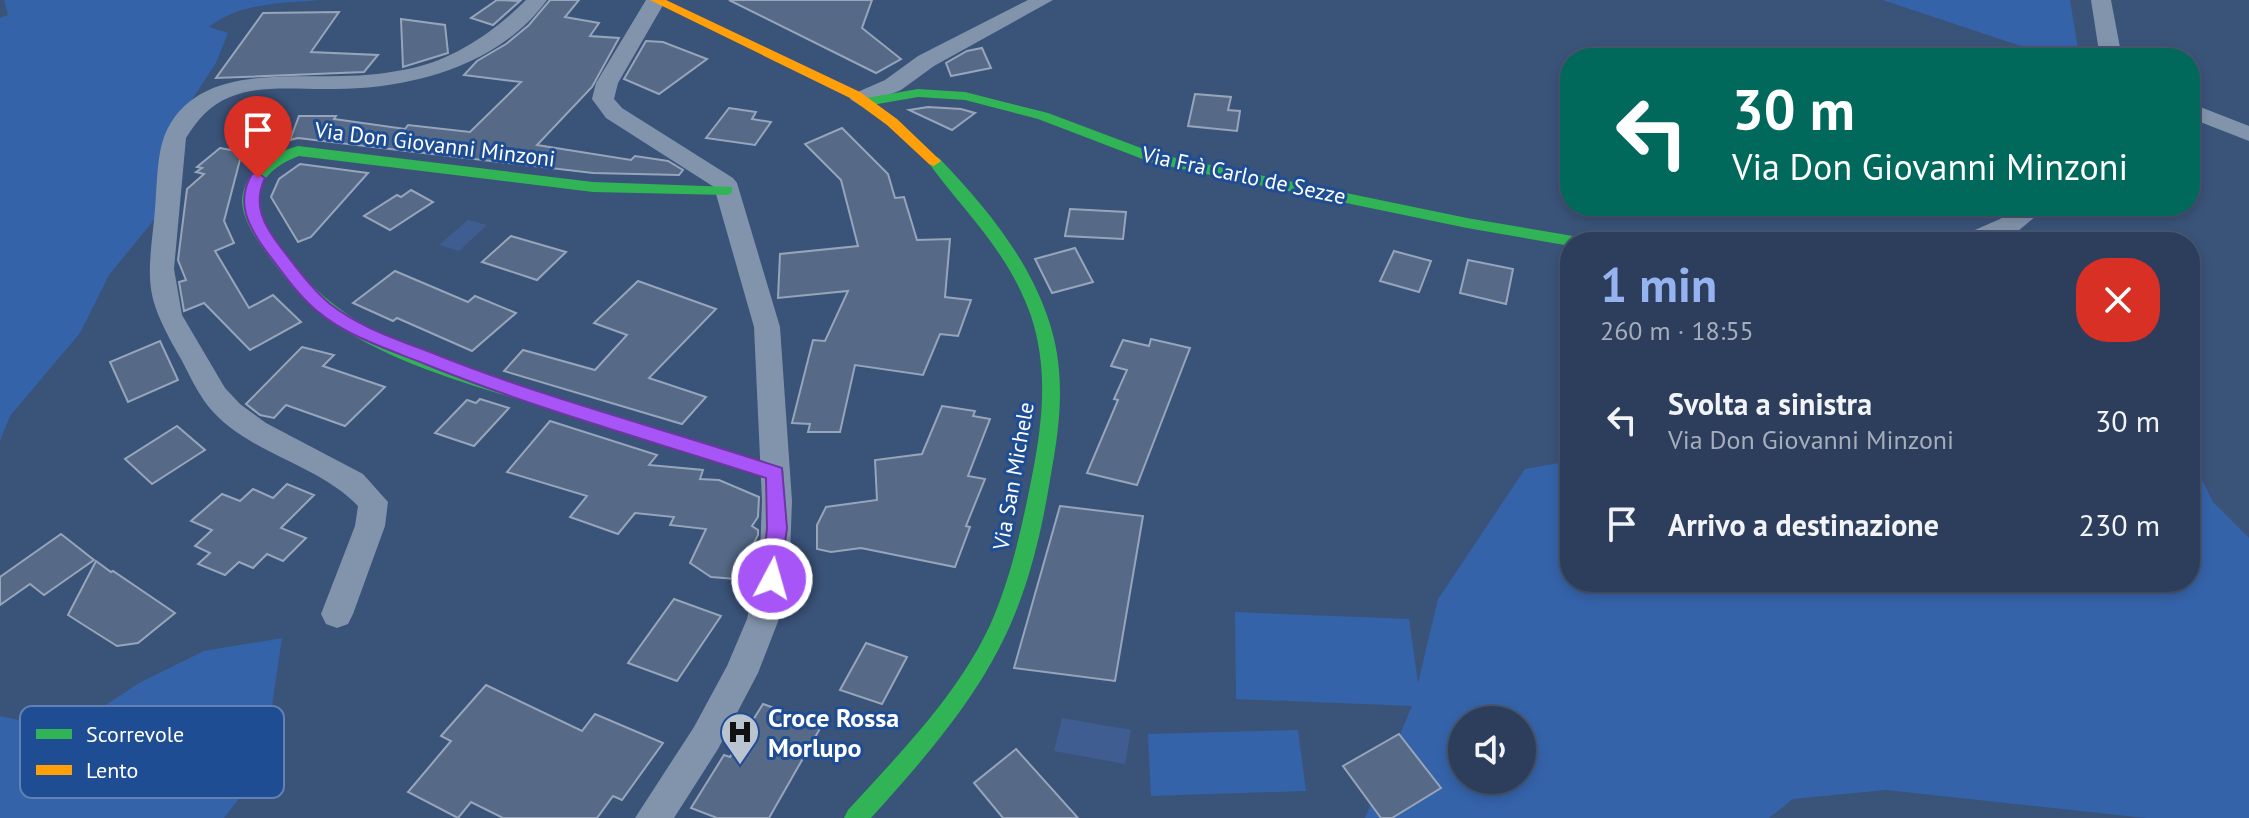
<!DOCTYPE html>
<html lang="it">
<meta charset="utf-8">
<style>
:root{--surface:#2c3e5b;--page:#344561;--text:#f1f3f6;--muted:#a6aebb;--line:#485771;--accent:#95b2f1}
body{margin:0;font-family:"PT Sans",sans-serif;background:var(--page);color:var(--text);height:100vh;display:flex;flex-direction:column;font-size:30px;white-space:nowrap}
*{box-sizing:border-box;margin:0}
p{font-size:26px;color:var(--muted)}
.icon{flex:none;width:44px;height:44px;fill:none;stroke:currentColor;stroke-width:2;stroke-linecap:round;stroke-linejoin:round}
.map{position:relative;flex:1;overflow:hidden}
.sheet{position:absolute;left:1560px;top:232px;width:640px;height:360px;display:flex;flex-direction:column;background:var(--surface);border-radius:32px;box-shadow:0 4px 12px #0003,0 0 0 2px var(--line)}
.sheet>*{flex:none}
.top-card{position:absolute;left:1560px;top:48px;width:640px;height:168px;border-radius:32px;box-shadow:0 4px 12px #0003,0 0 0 2px var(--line);background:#00695c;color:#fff;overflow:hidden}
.tools{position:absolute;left:1448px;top:706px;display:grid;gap:16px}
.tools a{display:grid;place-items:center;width:88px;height:88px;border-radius:50%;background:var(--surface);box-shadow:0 4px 12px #0003,0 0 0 2px var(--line);font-size:40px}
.pin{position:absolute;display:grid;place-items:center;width:68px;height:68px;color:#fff;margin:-82px -34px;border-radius:50% 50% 50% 0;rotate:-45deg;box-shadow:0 0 8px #0007}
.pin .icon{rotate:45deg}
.me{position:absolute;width:88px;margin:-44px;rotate:6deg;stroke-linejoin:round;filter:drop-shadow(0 0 6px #0008)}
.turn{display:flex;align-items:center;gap:28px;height:168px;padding:0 40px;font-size:36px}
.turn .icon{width:104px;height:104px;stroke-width:2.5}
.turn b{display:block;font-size:56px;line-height:68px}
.round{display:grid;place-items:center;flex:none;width:84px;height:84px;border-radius:32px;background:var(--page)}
.overview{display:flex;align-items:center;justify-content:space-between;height:136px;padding:0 40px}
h1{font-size:48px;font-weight:700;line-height:60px;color:var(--accent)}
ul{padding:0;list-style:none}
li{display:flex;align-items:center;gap:24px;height:104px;padding:0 40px}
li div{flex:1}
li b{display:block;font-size:30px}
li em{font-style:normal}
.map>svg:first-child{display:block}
</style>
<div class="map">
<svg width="2249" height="818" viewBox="0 0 2249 818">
<rect width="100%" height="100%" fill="#3a5379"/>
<g fill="#3563a9" fill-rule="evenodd">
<path d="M4,0h319c-39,3 -82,2 -114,27l19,6 -12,30 -36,55 -22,97 -49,60 -29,58 -70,83 -10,25v-423l8,-3z"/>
<polygon points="1883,0 2070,0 2079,55 2030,49"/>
<path d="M2191,352l1,107 21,43 36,36v280h-103l-260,-28 -93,9 -24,19h-404l47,-112 -176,-7 -1,-87 174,7 9,64 20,-84 87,-130 45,-8v121h620zM1462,720h60v60h-60z"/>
<polygon points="282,638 263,767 224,818 0,818 0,716 42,725 88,717 139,683 204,651"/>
<polygon points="1298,730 1306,791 1151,796 1148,734"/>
</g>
<g fill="#3f5d90">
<polygon points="468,220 487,225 459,251 439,245"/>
<polygon points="1062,718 1131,730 1125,764 1054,751"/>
</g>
<g fill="#566a88" stroke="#97a5ba" stroke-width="2">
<polygon points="497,0 520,1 493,25 471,18"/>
<polygon points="550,0 579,0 565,17 599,23 590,36 619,38 592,87 537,145 631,160 635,156 668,161 683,170 679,175 593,173 298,138 290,140 299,116 336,116 334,119 405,129 408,125 470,132 521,82 464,75 477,61 506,44 529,25"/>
<polygon points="729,0 872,0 862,28 901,59 876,73"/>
<polygon points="339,12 311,52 378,55 364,72 216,78 263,13"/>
<polygon points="401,19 445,25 448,53 403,67"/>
<polygon points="646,41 663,42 707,59 659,94 624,79"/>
<polygon points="982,48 991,68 951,76 946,63 967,51"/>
<polygon points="1195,94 1231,97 1228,110 1240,111 1237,131 1188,126"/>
<polygon points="928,107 961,109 975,113 952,130 909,110"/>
<polygon points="729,108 756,112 752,119 771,122 755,145 706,138"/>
<polygon points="842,128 888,174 895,198 904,197 917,240 950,239 945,297 971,300 958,336 940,334 923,375 855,365 840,432 808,432 810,424 792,423 813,340 825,341 848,291 778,298 780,254 858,246 841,180 805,144"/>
<polygon points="220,148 242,152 224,221 234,243 215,251 249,308 273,295 301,322 250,350 204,303 184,311 179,282 186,280 178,260 187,189 204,174 196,172 202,168 197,167"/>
<polygon points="300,164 368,173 311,237 298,242 271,197 279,179"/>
<polygon points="411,190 433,202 390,230 364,216 397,195 401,197"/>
<polygon points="1070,209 1126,212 1123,239 1065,236"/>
<polygon points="511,236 566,252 537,280 482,262"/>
<polygon points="1075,248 1093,282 1052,293 1035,259"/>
<polygon points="1394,251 1431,261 1419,292 1380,281"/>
<polygon points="1468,260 1513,269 1506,304 1460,293"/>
<polygon points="395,271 468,302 475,296 516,313 472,351 397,318 393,321 353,303"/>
<polygon points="638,281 716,309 649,378 706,397 682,424 504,371 523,350 595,370 627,335 594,323"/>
<polygon points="1151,339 1190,348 1137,485 1087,473 1118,400 1114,399 1127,370 1111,366 1123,340 1149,346"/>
<polygon points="160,341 178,380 128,402 110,362"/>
<polygon points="302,347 334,355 323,366 385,387 345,426 286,405 274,418 260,415 246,404"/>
<polygon points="480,399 509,408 474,446 435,433 467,400 476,403"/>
<polygon points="942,406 975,411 973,416 990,419 968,476 985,479 966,526 970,527 955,567 861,548 831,552 817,549 817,525 826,507 877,500 875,460 922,454"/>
<polygon points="550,421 657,455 649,465 703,470 700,479 719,480 759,497 758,517 752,526 758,530 758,535 736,579 711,577 690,563 706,529 670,525 674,517 635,513 618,534 570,517 587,496 507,472"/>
<polygon points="177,426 205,450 152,484 125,459"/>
<polygon points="287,484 314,495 281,528 306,538 283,561 267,554 253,568 239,562 225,575 198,564 210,553 195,546 212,530 191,521 222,494 240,501 253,489 273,498"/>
<polygon points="1060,506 1143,516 1115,681 1014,668"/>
<polygon points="61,534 94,560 44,595 30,584 0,605 0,577"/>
<polygon points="96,561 111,572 113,571 175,613 138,643 117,646 90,629 68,615"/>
<polygon points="674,599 721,616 677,681 628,663"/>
<polygon points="866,643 907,657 882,704 840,690"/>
<polygon points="486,685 582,731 595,714 663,743 622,800 613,796 597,818 503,818 471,802 458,818 408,792 451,741 441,736"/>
<polygon points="763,704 822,725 769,818 717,818 691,808 724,755 730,757"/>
<polygon points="1399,734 1441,788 1392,818 1381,818 1343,766"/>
<polygon points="1016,749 1078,818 1003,818 974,783"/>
</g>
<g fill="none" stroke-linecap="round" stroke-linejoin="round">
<g fill="#8294ac" fill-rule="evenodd">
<path d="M526,0h21c-48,66 -136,89 -213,89 -34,1 -72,-5 -104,8 -20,8 -33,23 -44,41l-12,131 8,46 43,73 15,16 26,19 97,51 25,28 -3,24 -32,88 -5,10 -11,4 -11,-4 -5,-10 34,-88 3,-20c-43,-44 -111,-52 -150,-100 -11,-14 -19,-32 -27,-47 -34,-60 -35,-70 -27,-138 3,-24 2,-63 10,-84 28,-71 116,-59 177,-61 24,0 49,-3 72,-8 43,-10 82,-37 113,-68z"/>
<polygon points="646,0 666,0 618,83 614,99 622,108 733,178 737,183 780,327 792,501 790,554 779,619 758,673 718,749 674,818 635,818 694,727 727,666 747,619 760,554 762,501 754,327 714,187 606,118 592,99 596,83"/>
<polygon points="1028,0 1053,0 934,66 901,90 861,106 850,99 853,94 885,80 918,56"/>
<polygon points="2091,0 2111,0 2122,58 2100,58"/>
<polygon points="2190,103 2249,126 2249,141 2190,118"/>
<polygon points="2020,206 2048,206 2018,231 1992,242 1958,242 1961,236 2000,219"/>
</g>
<g fill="#30b455" fill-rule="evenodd">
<polygon points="918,89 965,92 1048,113 1157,154 1467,218 1579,237 1587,242 1570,242 1570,246 1467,228 1153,163 1038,119 965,100 918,97 866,106 859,102 866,98"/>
<path d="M298,146l295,36 139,5v6l-5,2 -134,-3 -294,-36c-25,9 -49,29 -39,58 5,17 18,32 29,46 70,89 187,113 289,144 68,21 136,42 204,64l2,5 -2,5 -7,2c-75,-23 -150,-47 -225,-71 -77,-24 -158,-44 -224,-91 -25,-18 -44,-43 -61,-67 -10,-14 -22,-31 -23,-49 0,-30 30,-49 56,-56z"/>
<path d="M934,156l5,2c44,46 88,98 109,160 18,52 13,102 3,156 -8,50 -19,100 -39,147 -32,75 -87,137 -141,197h-27l4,-8c52,-57 110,-115 143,-187 21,-48 32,-101 42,-152 10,-53 15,-103 -2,-155 -23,-65 -65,-102 -104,-155z"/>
</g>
<polygon fill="#ff9f0a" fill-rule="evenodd" points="650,0 666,0 860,92 897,119 941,161 934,166 929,164 887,125 850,98"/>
</g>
<path fill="#a855f7" stroke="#6d37a1" stroke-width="2" d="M258,173l7,5c-13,27 -1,48 17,71 15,19 29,39 48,55 32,25 72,37 110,52 111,44 228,74 342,112l5,60 -8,57 -7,2 -7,-2 -3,-6 5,-51 -1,-50c-114,-37 -230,-69 -341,-114 -37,-15 -77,-27 -108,-53 -20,-17 -35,-39 -51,-60 -18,-25 -31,-49 -14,-77z"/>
<defs>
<g id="hospital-pin" transform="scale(2)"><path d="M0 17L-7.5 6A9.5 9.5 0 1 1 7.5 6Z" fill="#bac3d0" stroke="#1f4d94"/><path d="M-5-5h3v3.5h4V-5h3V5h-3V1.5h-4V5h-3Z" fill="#111"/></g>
</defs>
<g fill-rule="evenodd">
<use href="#hospital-pin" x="740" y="732"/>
</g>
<g text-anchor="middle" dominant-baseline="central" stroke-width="6" stroke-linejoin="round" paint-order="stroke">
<g font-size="22" fill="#fff" stroke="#1f4d94">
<text transform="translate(435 144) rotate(7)">Via Don Giovanni Minzoni</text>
<text transform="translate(1244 175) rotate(12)">Via Frà Carlo de Sezze</text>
<text transform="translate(1013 476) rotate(-80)">Via San Michele</text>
</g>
<g font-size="26" font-weight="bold" fill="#fff" stroke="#1f4d94" text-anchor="start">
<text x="768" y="717">Croce Rossa<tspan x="768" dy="30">Morlupo</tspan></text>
</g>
</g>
<rect x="20" y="706" width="264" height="92" rx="12" fill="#1f4d94" stroke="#6282b4" stroke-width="2"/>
<rect x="36" y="729" width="36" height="10" fill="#30b455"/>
<rect x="36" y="765" width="36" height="10" fill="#ff9f0a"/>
<g font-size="22" fill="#fff">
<text x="86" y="742">Scorrevole</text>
<text x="86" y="778">Lento</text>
</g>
</svg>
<div class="tools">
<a><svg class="icon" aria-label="sound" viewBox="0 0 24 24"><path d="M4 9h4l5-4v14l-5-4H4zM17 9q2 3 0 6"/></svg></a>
</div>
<div class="pin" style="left:258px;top:178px;background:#d93025"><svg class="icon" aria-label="arrive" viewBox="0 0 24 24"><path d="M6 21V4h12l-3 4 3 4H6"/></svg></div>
<svg class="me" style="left:772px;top:579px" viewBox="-20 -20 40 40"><circle r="17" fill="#a855f7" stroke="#fff" stroke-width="3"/><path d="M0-11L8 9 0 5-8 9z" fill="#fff"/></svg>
<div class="top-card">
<div class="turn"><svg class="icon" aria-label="left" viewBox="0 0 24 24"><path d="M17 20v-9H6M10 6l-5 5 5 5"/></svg><div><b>30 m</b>Via Don Giovanni Minzoni</div></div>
</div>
<section class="sheet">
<div class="overview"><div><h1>1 min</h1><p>260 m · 18:55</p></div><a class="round" style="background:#d93025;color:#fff"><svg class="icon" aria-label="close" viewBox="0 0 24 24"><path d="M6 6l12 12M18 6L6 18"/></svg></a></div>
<ul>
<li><svg class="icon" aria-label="left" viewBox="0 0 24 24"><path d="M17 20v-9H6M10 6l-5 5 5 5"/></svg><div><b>Svolta a sinistra</b><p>Via Don Giovanni Minzoni</p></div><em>30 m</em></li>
<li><svg class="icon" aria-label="arrive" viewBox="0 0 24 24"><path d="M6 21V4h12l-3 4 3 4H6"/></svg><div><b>Arrivo a destinazione</b></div><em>230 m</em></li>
</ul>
</section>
</div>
